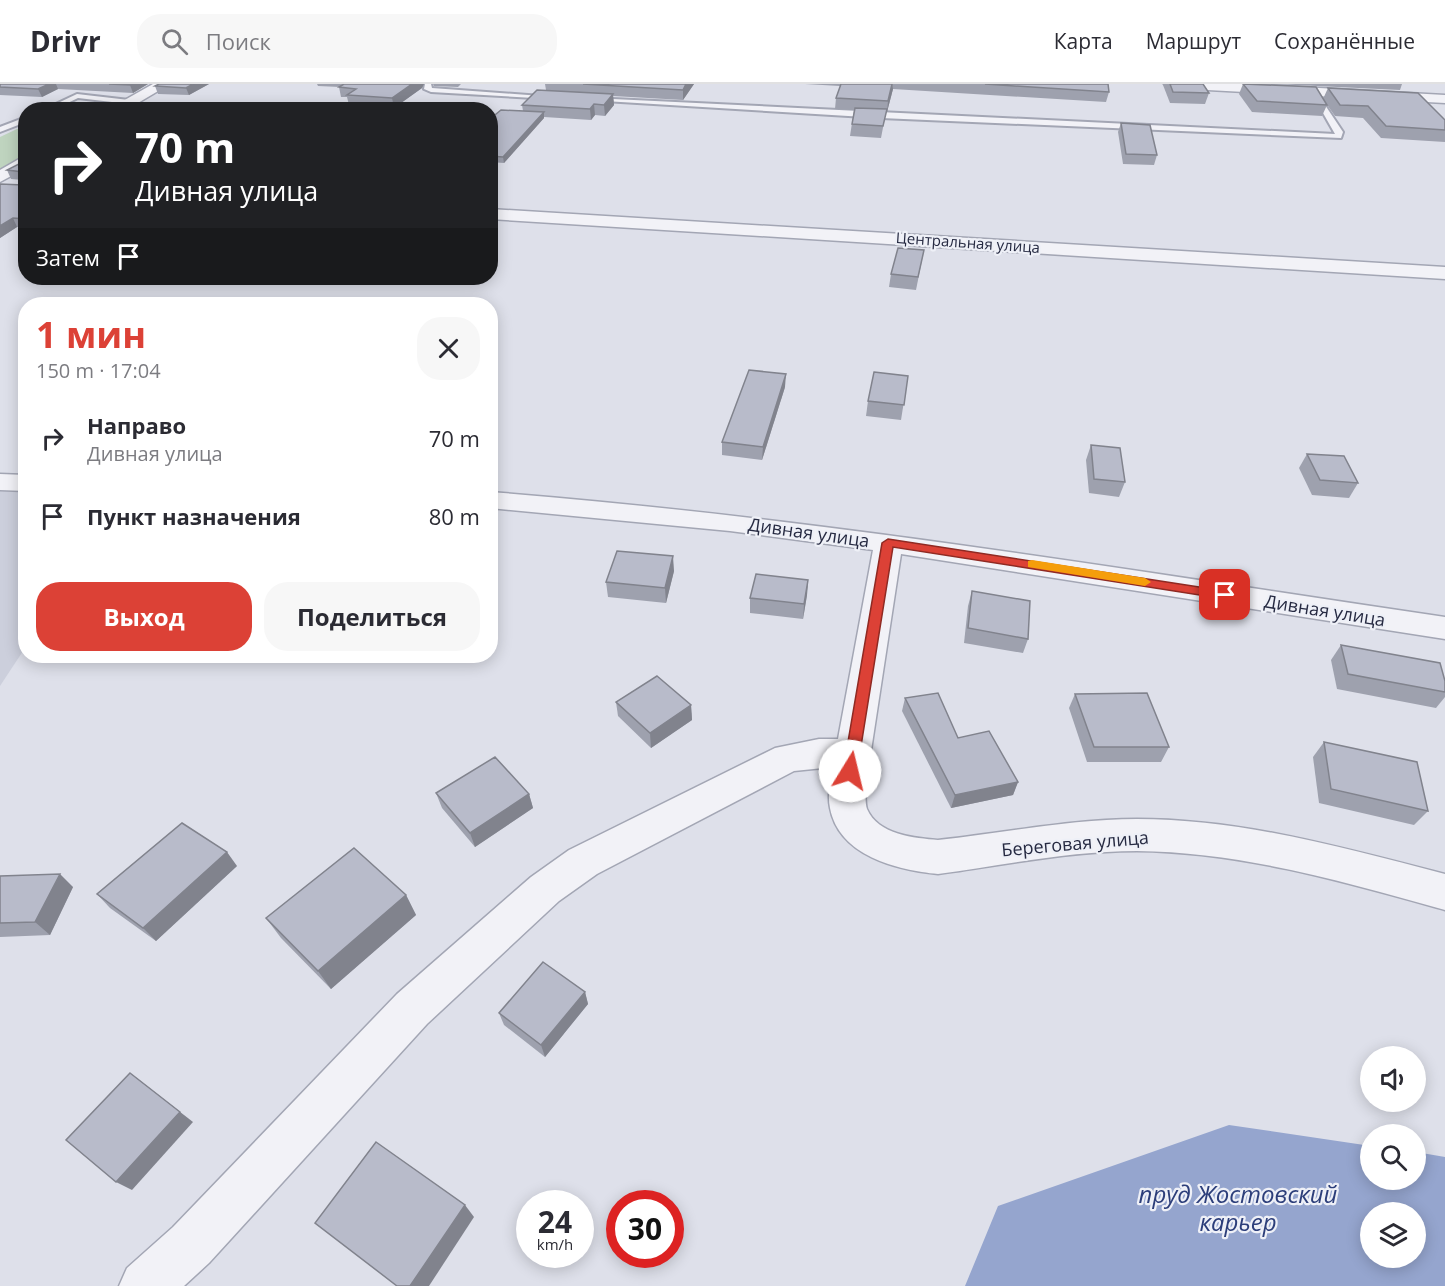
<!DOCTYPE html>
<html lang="ru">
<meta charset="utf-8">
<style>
:root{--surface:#fff;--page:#f7f7f7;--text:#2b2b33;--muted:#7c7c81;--line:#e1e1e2;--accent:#dc4136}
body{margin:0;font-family:"Open Sans",sans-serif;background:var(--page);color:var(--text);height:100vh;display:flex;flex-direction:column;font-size:22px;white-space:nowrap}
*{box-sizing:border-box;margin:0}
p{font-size:20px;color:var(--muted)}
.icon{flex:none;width:33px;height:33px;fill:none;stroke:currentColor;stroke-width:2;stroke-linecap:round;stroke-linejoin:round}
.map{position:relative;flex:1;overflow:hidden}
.side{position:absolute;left:18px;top:213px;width:480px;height:366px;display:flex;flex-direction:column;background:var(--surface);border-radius:24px;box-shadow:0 3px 15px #0003}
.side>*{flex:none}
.top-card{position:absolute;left:18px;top:18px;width:480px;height:183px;border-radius:24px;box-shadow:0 3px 15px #0003;background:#202124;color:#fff;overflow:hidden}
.tools{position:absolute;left:1360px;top:962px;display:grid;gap:12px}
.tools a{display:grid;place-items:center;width:66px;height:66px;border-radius:50%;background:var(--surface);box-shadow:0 3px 15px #0003;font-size:30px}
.speed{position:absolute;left:516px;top:1106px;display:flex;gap:12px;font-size:30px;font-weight:700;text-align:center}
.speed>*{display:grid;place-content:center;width:78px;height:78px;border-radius:50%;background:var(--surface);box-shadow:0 3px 15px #0003;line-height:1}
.speed small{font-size:15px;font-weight:400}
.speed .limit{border:9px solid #d22;background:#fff;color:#111}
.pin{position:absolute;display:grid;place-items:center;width:51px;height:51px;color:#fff;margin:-26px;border-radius:12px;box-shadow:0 3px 9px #0006}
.me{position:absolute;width:66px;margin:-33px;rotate:9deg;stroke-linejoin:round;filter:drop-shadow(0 0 4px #0008)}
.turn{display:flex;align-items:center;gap:21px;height:126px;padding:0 18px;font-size:27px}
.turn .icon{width:78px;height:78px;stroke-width:2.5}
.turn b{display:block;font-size:42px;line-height:51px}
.then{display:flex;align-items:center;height:57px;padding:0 18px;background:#0003;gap:12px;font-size:22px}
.round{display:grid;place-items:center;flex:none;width:63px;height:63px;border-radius:24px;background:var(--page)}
.overview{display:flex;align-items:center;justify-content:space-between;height:102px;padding:0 18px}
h1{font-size:36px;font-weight:700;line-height:45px;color:var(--accent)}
.action{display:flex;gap:12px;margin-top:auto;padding:12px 18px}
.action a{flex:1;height:69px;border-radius:24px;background:var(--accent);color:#fff;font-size:24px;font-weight:700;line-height:69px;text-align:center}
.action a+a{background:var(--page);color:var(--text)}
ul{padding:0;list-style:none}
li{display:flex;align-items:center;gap:18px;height:78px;padding:0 18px}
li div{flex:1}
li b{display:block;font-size:22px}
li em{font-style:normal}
header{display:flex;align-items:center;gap:36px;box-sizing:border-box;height:84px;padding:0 30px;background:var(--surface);border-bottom:2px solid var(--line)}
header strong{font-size:28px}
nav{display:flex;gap:33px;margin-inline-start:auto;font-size:21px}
.search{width:420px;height:54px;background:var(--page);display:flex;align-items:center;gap:15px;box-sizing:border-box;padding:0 21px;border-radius:24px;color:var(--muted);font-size:22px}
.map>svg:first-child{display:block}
</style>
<header>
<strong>Drivr</strong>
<div class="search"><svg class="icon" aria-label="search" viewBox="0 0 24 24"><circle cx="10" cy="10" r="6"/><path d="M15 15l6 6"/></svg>Поиск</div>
<nav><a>Карта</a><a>Маршрут</a><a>Сохранённые</a></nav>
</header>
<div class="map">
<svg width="1445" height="1202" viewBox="0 0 1445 1202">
<rect width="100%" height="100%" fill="#dee0ea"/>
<polygon fill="#cccfdc" points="0,404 25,405 25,564 0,602"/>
<polygon fill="#bfd4bf" points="17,45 25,45 25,72 0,88 0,53"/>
<path fill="#95a5ce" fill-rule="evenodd" d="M1229,1041l142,21v33h45v-27l29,5v129h-480l33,-80zM1371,1128h45v45h-45z"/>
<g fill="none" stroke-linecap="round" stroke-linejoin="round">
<g stroke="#a3a6b4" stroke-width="4">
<g id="service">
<polygon points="425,0 431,0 432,4 555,13 551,15 431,8 424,5"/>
<polygon points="1315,6 1343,48 1341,54 881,34 588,16 592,14 1335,50 1311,8"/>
<polygon points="77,10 129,16 133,18 129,20 78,14 53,26 43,26"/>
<polygon points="26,33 26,38 0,48 0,43"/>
</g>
</g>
<g stroke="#a3a6b4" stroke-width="3">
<g id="minor">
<polygon points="153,0 170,0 126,26 107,26"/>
<polygon points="1164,0 1247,0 1445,11 1445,19 1171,4"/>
<polygon points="26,71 26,84 0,98 0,86"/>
<polygon points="0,390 26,391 26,407 0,406"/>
<path d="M490,408c321,25 637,78 955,125v22l-544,-85 -36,236c1,6 0,13 2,19 11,26 48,29 71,31 66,-7 132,-21 199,-21 105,0 207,29 308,55v36c-100,-28 -203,-58 -308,-59 -67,0 -133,14 -199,23 -41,-4 -99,-18 -108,-66 -3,-14 1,-28 3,-41l-39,4 -197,103 -38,27 -132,123 -218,239 -25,23h-65l8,-18 46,-41 224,-233 134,-117 38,-27 206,-102 44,-9h19l35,-189 -143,-19 -240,-23z"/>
</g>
</g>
<g stroke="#a3a6b4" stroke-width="3">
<polygon id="tertiary" points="490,125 1445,183 1445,195 490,135"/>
</g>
<use href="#service" fill="#f2f2f7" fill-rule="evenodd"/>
<use href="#minor" fill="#f2f2f7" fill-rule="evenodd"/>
<use href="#tertiary" fill="#f2f2f7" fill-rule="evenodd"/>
</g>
<g fill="#9ea1ae">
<polygon points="0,0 148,0 133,9 58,5 42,13 0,11"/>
<polygon points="209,0 189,11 158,10 155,2"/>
<polygon points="317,0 424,0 422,4 394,24 349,21 347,13 341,13 339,3 340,3 318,2"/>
<polygon points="433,0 461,0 458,3 434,2"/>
<polygon points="545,0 694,0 683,16 613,12 614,21 605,32 595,31 591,36 544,33 544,34 504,79 490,78 490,35 523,27 522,21 546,6"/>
<polygon points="805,0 1108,0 1109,8 1106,18 893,5 887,28 886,28 881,54 850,52 854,26 835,25 836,14 840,2"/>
<polygon points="1163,0 1203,0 1209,9 1205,20 1170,19 1163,1"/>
<polygon points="1243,0 1257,0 1327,21 1322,32 1252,28 1239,10"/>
<polygon points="1275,0 1402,0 1400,6"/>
<polygon points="1328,4 1445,36 1445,58 1381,54 1363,34 1335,32 1323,15"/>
<polygon points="1121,39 1157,71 1154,81 1123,80 1118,48"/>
<polygon points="26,71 26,143 17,143 0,154 0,100 23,101 23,96 11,95 7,86 23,78"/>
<polygon points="924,166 916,206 889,203 891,190"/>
<polygon points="908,292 901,336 866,332 868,317"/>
<polygon points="785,303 762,376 722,371 722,358"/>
<polygon points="1091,361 1125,398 1119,413 1089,409 1086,376"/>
<polygon points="1307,370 1358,399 1349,414 1312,411 1299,384"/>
<polygon points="674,487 666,519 608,513 606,498"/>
<polygon points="808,496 807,511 803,535 750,529 750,514"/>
<polygon points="972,507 1028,555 1023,569 964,559 968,522"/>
<polygon points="1341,561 1445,597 1445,613 1436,624 1337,605 1331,576"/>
<polygon points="1075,610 1169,663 1161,678 1087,678 1069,624"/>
<polygon points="905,614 1018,698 1013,711 951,724 902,627"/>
<polygon points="616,618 691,621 692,636 651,664 618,632"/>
<polygon points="1324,658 1428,727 1414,741 1319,719 1313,673"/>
<polygon points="436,709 529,710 533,724 475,763 442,724"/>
<polygon points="237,782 156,857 110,824 97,810"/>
<polygon points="0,792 73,803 50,851 0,853"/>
<polygon points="406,811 416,831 331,905 281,854 266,834"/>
<polygon points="585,908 588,920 545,973 504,941 499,929"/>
</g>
<g fill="#81838d">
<polygon points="49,0 56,0 58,5 42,13 38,5"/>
<polygon points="132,0 148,0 133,9 130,1"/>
<polygon points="193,0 209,0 189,11 186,4"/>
<polygon points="412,0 424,0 422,4 394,24 392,14"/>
<polygon points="686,0 694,0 683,16 683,6"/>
<polygon points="892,0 893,5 887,28 888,17"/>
<polygon points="613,10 614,21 605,32 604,21"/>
<polygon points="594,20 595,31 591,36 590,25"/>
<polygon points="544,28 544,34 504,79 503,73"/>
<polygon points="13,134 17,143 0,154 0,142"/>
<polygon points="786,290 785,303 762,376 763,363"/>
<polygon points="673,472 674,487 666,519 665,504"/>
<polygon points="808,496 807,511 803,535 804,520"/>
<polygon points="691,621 692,636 651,664 650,649"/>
<polygon points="1018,698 1013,711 951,724 955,711"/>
<polygon points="529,710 533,724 475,763 470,749"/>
<polygon points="227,768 237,782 156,857 143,844"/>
<polygon points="60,790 73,803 50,851 35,838"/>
<polygon points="406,811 416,831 331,905 318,887"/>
<polygon points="585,908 588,920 545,973 541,961"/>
<polygon points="130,989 193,1038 132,1106 116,1098"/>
<polygon points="465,1121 474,1133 429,1202 410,1202"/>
</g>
<g fill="#b8bbca" stroke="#81838d" stroke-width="1.5">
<polygon points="0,0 49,0 38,5 0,3"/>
<polygon points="109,0 132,0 130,1"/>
<polygon points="159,0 193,0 186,4 155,2"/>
<polygon points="344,0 412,0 392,14 347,11 356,5 339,3"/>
<polygon points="583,0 686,0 683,6"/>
<polygon points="841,0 892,0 888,17 836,14"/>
<polygon points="985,0 1108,0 1109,8"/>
<polygon points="1170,0 1203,0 1209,9 1173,8"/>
<polygon points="1243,0 1316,3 1327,21 1257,17"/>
<polygon points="1328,4 1418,9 1445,36 1445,46 1386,42 1368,22 1340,21"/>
<polygon points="537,6 613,10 604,21 594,20 590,25 522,21"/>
<polygon points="855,24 887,25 883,42 852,40"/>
<polygon points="501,26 544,28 503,73 490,72 490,35"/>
<polygon points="1121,39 1150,41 1157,71 1126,70"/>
<polygon points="26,71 26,135 13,134 0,142 0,100 23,101 23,88 7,86 23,78 24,72"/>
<polygon points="898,164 924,166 918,193 891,190"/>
<polygon points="749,286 786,290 763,363 722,358"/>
<polygon points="874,288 908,292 904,321 868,317"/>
<polygon points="1091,361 1120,364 1125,398 1094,395"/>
<polygon points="1307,370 1344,372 1358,399 1320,396"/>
<polygon points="617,467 673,472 665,504 606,498"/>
<polygon points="756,490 808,496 804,520 750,514"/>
<polygon points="972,507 1030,517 1028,555 968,544"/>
<polygon points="1341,561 1440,579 1445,597 1445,608 1348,590"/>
<polygon points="657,592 691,621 650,649 616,618"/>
<polygon points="938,609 958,654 989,647 1018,698 955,711 905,614"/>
<polygon points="1147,609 1169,663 1094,663 1075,610"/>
<polygon points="1324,658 1417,678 1428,727 1331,705"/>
<polygon points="495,673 529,710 470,749 436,709"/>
<polygon points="182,739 227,768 143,844 97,810"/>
<polygon points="354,764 406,811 318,887 266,834"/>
<polygon points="60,790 35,838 0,839 0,792"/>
<polygon points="543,878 585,908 541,961 499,929"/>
<polygon points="130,989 180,1028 116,1098 66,1056"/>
<polygon points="376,1058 465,1121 410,1202 397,1202 315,1139"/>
</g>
<polygon fill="#dc4136" stroke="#8f2a23" stroke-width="1.5" points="888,455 1225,507 1231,511 1225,515 893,463 857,687 850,693 843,687 882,459"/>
<polygon fill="#f59e0b" points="1032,476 1145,494 1151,498 1145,502 1028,483 1028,477"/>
<g text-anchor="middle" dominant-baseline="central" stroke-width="4.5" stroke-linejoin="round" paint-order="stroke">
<g font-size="15" fill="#262a42" stroke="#eef0f7">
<text transform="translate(968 158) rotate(4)">Центральная улица</text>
</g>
<g font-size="18" fill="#262a42" stroke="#eef0f7">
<text transform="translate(809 448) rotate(8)">Дивная улица</text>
<text transform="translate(1325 526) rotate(9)">Дивная улица</text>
<text transform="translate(1075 759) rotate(-5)">Береговая улица</text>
</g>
<g font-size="24" font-style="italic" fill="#2c3e7a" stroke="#eef0f7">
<text x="1238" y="1109">пруд Жостовский<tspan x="1238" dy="28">карьер</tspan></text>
</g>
</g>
</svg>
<div class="tools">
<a><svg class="icon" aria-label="sound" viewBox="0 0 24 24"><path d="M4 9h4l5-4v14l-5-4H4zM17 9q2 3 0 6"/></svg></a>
<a><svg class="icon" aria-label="search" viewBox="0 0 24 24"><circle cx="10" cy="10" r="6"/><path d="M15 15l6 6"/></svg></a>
<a><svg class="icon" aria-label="layers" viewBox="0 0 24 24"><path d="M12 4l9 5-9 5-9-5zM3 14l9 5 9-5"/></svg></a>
</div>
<div class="speed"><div>24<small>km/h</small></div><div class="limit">30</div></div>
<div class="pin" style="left:1225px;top:511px;background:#d93025"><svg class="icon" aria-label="arrive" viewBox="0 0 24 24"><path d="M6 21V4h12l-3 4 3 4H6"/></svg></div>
<svg class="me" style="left:850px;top:687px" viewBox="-20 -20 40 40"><circle r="19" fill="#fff"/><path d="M0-13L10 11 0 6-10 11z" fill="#dc4136"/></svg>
<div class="top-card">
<div class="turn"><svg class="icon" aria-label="right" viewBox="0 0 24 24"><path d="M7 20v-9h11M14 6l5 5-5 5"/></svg><div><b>70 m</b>Дивная улица</div></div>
<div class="then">Затем<svg class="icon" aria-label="arrive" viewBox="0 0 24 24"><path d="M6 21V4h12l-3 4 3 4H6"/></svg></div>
</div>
<section class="side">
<div class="overview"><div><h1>1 мин</h1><p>150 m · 17:04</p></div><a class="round"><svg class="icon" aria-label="close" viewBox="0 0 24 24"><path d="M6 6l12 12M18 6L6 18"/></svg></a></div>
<ul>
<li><svg class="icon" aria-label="right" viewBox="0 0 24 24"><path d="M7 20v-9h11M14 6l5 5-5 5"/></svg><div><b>Направо</b><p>Дивная улица</p></div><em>70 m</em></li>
<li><svg class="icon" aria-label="arrive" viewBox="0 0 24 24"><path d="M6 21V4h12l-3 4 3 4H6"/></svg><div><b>Пункт назначения</b></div><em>80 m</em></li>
</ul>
<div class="action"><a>Выход</a><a>Поделиться</a></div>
</section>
</div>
